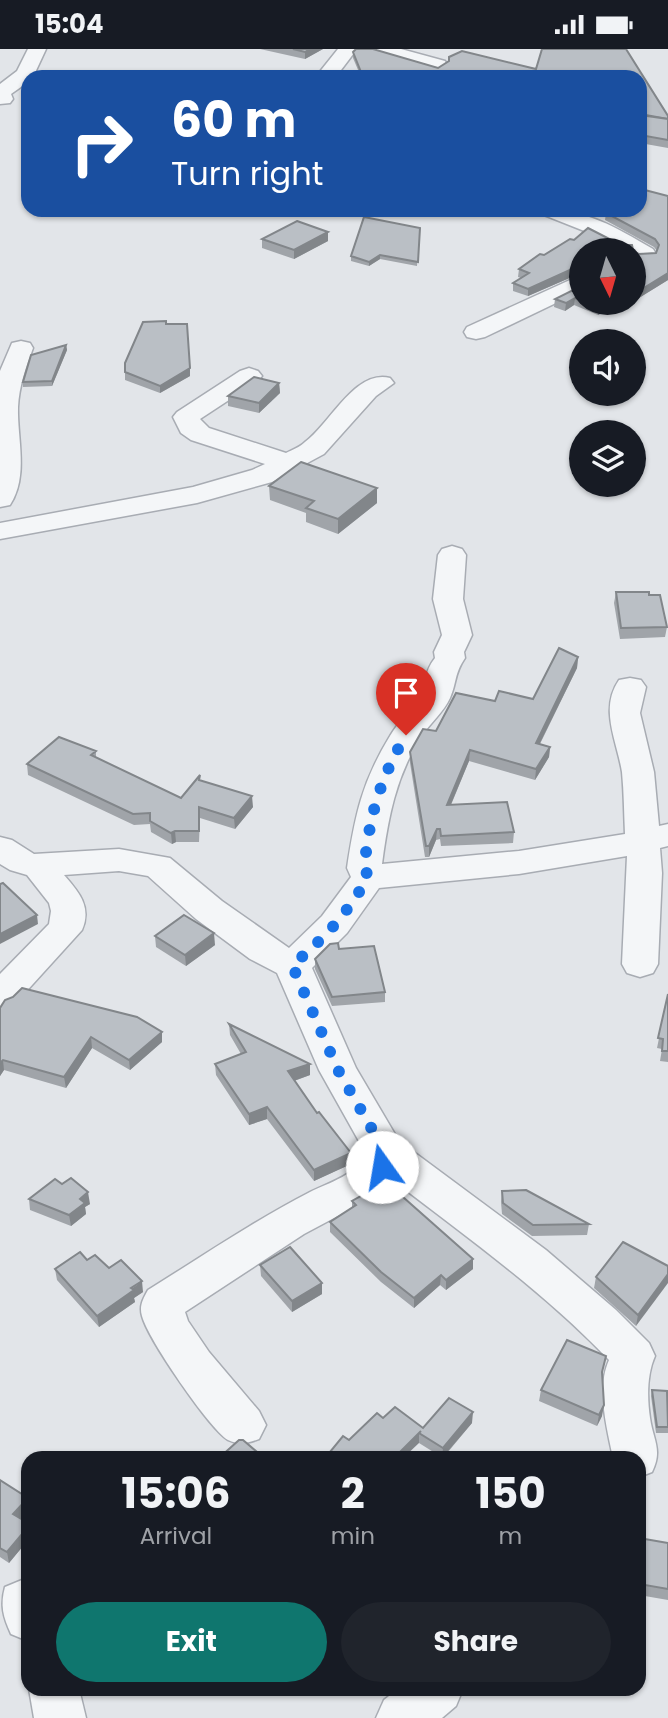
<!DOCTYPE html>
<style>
:root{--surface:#171b24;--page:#20242c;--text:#f1f3f6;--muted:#9ea1a6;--accent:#0f766e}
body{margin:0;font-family:Poppins,sans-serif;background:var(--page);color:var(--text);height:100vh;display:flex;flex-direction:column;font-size:26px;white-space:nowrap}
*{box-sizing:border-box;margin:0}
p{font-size:23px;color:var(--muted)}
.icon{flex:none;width:38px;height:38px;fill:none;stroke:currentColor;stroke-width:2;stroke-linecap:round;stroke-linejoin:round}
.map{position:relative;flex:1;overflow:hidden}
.sheet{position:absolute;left:21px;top:1402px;width:625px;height:245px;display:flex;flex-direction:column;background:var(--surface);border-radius:21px;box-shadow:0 2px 5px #0004}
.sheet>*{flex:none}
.guide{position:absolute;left:21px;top:21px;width:626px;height:147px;border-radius:21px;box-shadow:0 2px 5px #0004;background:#1a4fa0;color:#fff;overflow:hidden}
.needle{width:46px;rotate:175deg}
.fabs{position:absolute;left:569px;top:189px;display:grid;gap:14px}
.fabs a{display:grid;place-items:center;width:77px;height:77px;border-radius:50%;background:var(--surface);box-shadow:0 2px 5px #0004;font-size:35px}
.pin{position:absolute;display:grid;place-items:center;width:60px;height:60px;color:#fff;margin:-72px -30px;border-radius:50% 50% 50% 0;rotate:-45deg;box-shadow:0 0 7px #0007}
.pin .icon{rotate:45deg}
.me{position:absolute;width:77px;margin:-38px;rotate:347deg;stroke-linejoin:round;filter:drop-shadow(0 0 5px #0008)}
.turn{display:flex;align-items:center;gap:24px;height:147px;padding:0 35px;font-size:32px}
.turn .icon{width:91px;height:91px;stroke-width:2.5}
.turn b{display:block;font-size:49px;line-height:60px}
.eta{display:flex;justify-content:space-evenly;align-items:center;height:119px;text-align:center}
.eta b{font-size:42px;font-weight:700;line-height:49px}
.cta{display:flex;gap:14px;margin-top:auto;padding:14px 35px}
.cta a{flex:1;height:80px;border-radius:42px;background:var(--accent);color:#fff;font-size:28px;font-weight:700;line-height:80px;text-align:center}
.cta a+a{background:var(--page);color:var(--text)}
.status{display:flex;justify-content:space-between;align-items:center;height:49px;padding:0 35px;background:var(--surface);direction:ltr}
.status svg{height:19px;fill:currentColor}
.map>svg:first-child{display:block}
</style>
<div class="status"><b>15:04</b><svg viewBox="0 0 49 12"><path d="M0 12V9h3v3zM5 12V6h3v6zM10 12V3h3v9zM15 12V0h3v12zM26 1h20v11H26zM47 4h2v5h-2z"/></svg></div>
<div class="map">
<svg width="668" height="1669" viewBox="0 0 668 1669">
<rect width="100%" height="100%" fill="#e2e5e9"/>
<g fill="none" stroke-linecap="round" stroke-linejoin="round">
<g stroke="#a8acb3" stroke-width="3">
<g id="minor">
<polygon points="28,0 46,0 33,28 28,28 28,33 11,45 13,50 10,54 0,55 0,35 17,22"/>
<polygon points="338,0 357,0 338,25 339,28 319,28 318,25"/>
<polygon points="371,0 401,0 445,12 447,16 438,22 373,4"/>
<path d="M541,161c48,0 72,16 112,39l3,5 -3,5c-7,2 -13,2 -19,-2v-7h-12l-25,-14 -53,-21z"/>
<polygon points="581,226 581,242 485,288 476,290 467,288 464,283 467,278"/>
<path d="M21,292l9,2 3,5c-7,19 -14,38 -15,59 -1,32 11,69 -8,98l-10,2v-136l12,-28z"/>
<path d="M249,319l9,3 4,5 -4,5 -58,38 9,9 77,25c6,-3 14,-6 19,-11 25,-18 50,-73 85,-64l4,5 -18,13 -52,58 -52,28 -75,21 -197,36v-16l193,-36 59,-17 13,-6 -74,-24 -10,-7 -8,-16 4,-5 63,-41z"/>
<path d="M452,497l10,3 4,6 -3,44 9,36 -8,17 1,6c-11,16 -8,24 -15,40 -6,14 -20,25 -29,39 -25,39 -33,81 -39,127l137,-13 106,-17c-1,-20 -1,-42 -3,-62 -5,-31 -23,-63 -3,-92l11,-2 11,2 5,7 -6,26 14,59 5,54 9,-2v22l-8,2 2,25 -4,91 -5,9 -13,4 -13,-4 -5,-9 5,-108 -108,18 -140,14 -32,45 -35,35 44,100 43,73 147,109 70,60 33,33 6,13c-8,18 -8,42 -5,62 3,22 13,32 2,54l-13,5v-19h-26c-6,-30 -17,-69 -4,-98 -65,-68 -141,-122 -215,-179l-13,12 -77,41 -119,78 3,9 21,31 50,59 7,14 -7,14c-11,4 -19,7 -31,1 -19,-12 -80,-101 -86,-124 -3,-10 1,-17 6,-26 53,-33 106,-69 162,-98 18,-9 50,-18 55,-40l-46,-82 -42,-97 -27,-14 -54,-40 -48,-43 -29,-5 -55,4c15,17 28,32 18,55l-69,76 -13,4v-36l49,-50 2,-13 -2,-8 -22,-28 -17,-5 -10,-6v-27l12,3 22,14 85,-5 51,9 52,43 67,47 33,-32 29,-39 -4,-9c8,-53 15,-86 43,-132 8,-14 21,-25 29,-39 7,-14 5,-25 16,-39l-1,-6 8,-17 -9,-36 5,-44 4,-6z"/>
<path d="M22,1531l6,2v59l-17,-7c-8,-17 -11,-29 -6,-47z"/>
<polygon points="29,1640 79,1640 86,1669 34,1669"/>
<polygon points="398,1640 463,1640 456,1657 442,1669 376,1669 384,1651"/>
</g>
</g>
<use href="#minor" fill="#f4f6f8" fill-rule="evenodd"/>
</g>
<g fill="#a0a4a9">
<polygon points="260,0 323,0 305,10"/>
<polygon points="356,0 373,0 438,19 449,12 449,8 462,2 536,20 542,0 626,0 668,67 668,99 640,94 640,28 361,28 353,9 353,3"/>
<polygon points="668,147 668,231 634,252 634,203 639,205 656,204 657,202 654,198 605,171 606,164"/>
<polygon points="420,179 417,217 380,210 369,217 351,212 351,207"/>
<polygon points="328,183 328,192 294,210 262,199 262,190"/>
<polygon points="581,201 581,224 528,247 513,242 513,234 521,229 518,228 519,220 544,206"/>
<polygon points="581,237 581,254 620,254 598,266 574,256 565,262 554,258 555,250"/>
<polygon points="166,275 190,327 160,344 125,331 125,314"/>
<polygon points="66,296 67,301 52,337 23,338 23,333"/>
<polygon points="279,334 280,344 259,364 228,357 228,347"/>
<polygon points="269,437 377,454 338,485 306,473 306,464 270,451"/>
<polygon points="616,543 667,578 665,588 620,590 614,554"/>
<polygon points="578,608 577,619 540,695 550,698 549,708 535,731 469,712 451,756 514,783 513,794 441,797 440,790 436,791 429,808 425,808 410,714 410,703 436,682 495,652 533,650"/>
<polygon points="96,702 96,709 181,749 200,731 253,758 235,780 200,769 199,793 176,793 172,795 151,783 150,775 134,776 28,726 27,715"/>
<polygon points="155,887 215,896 186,917 156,898"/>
<polygon points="339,900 385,943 385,953 332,957 315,920 315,910"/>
<polygon points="668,945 668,1013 660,1012 662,1000 657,999"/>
<polygon points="0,959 162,983 162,993 130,1021 92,999 66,1039 4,1021 0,1027"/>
<polygon points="229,975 310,1026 294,1032 317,1064 351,1104 351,1115 314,1132 267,1070 249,1076 216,1026 215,1015 241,1005 230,986"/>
<polygon points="502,1142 589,1175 587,1186 532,1187 502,1165 501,1153"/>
<polygon points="29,1150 90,1155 85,1158 86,1165 71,1177 30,1161"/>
<polygon points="352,1152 473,1220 446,1241 440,1236 414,1259 381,1233 330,1183 330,1173 352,1159"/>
<polygon points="87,1211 109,1219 143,1243 134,1249 135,1253 99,1278 57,1231 55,1220"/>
<polygon points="260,1216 322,1245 292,1263 261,1227"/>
<polygon points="668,1217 636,1277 594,1239 596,1228"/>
<polygon points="602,1325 602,1367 597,1377 539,1352 541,1341"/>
<polygon points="652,1341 668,1353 668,1384 656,1384 651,1347"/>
<polygon points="383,1369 423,1379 472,1374 443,1409 419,1394 349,1391"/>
<polygon points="0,1431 28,1449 28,1462 21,1470 28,1474 28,1491 9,1514 0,1508"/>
<polygon points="639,1489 668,1494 668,1551 639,1546"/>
</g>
<g fill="#82868a">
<polygon points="310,0 323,0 305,10 305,3"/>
<polygon points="536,22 535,28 528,28"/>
<polygon points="328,183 328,192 294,210 294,201"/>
<polygon points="380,206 380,210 369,217 369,213"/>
<polygon points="581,216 581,224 528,247 528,240"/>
<polygon points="668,224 668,231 634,252 634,245"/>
<polygon points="575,249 574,256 565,262 566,254"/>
<polygon points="607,254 620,254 598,266 599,258"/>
<polygon points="66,296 67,301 52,337 52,332"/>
<polygon points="190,319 190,327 160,344 160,337"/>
<polygon points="279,334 280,344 259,364 259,354"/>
<polygon points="377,439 377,454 338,485 338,470"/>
<polygon points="578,608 577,619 535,704 536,694"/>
<polygon points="550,698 549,708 535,731 536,720"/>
<polygon points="470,701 469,712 446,767 447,756"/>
<polygon points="252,747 253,758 235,780 234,769"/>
<polygon points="437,780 436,791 429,808 429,797"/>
<polygon points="175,782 176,793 172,795 171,784"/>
<polygon points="37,866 38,875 0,895 0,885"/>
<polygon points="214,884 215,896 186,917 185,906"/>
<polygon points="162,983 162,993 130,1021 129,1011"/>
<polygon points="91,988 92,999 66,1039 64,1028"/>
<polygon points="3,1011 4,1021 0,1027 0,1014"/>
<polygon points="310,1015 310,1026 288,1034 288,1022"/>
<polygon points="267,1058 267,1070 249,1076 249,1065"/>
<polygon points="351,1104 351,1115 314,1132 314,1121"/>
<polygon points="88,1143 90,1155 85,1158 86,1165 71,1177 69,1166 80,1150"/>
<polygon points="473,1210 473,1220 446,1241 446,1231"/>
<polygon points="668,1225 668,1234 636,1277 638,1266"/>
<polygon points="441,1226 440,1236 414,1259 414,1249"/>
<polygon points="142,1232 143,1243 134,1249 135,1253 99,1278 97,1267"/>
<polygon points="322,1234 322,1245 292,1263 292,1252"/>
<polygon points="604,1356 602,1367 597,1377 599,1366"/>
<polygon points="473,1363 472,1374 442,1409 443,1399"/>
<polygon points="419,1384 419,1394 403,1409 394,1409"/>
<polygon points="28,1449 28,1462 16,1476 13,1465"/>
<polygon points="28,1478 28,1491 9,1514 7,1503"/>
</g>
<g fill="#babfc5" stroke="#82868a" stroke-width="2">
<polygon points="293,0 310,0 305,3"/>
<polygon points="356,0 373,0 438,19 449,12 449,8 462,2 536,20 542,0 626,0 668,67 668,70 640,65 640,28 539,28 536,22 528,28 363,28 353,3"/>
<polygon points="640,66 668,70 668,91 640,86"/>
<polygon points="641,140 668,147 668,224 634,245 634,203 639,205 656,204 659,196 655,190 606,164 609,161 640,161"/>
<polygon points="364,168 420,179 418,213 380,206 369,213 351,207"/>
<polygon points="297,172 328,183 294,201 262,190"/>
<polygon points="588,179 621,196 632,196 633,201 581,201 581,216 528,240 513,234 529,224 519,220 540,205 544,206 570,190 574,191"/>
<polygon points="581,237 581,251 575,249 566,254 555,250"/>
<polygon points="588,254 607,254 599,258"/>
<polygon points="166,272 166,275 187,275 190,319 160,337 125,323 125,314 143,273"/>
<polygon points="66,296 52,332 23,333 31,306"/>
<polygon points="254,328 279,334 259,354 228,347"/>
<polygon points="301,413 377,439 338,470 306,459 314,452 269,437"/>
<polygon points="616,543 649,543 649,546 660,546 667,578 621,579"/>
<polygon points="559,599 578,608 536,694 550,698 536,720 470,701 447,756 507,753 514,783 441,787 440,780 437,780 429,797 426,797 410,703 423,680 436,682 456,644 495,652 499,642 533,650"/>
<polygon points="59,688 96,702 91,706 181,749 200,726 199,731 252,747 234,769 199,758 199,782 175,782 171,784 150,772 150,764 133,765 27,715"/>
<polygon points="3,834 37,866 0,885 0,835"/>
<polygon points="184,866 214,884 185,906 155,887"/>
<polygon points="338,894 339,900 374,897 385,943 332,948 315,910 330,895"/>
<polygon points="22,939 137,968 162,983 129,1011 91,988 64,1028 3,1011 0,1014 0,959 5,951 13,948"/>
<polygon points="668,945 668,1002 662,1002 663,990 658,989"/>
<polygon points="229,975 310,1015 288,1022 317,1064 319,1063 351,1104 314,1121 267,1058 249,1065 215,1015 246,1003"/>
<polygon points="71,1129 88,1143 80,1150 85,1154 69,1166 29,1150 55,1130 62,1135"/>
<polygon points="386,1133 473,1210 446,1231 441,1226 414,1249 381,1223 330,1173 356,1156 352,1152"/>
<polygon points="526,1141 589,1175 533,1176 503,1154 502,1142"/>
<polygon points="623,1193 668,1217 668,1225 638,1266 596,1228"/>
<polygon points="290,1198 322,1234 292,1252 260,1216"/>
<polygon points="80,1203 87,1211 95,1206 109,1219 121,1211 142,1232 131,1239 134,1241 97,1267 55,1220"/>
<polygon points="567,1291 606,1307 602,1323 604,1356 599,1366 541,1341"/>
<polygon points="652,1341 667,1342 668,1378 657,1378"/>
<polygon points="449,1349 473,1363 443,1399 419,1384 421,1382 394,1409 325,1409 343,1387 349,1391 377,1364 383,1369 395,1358 423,1379"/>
<polygon points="239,1391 243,1391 264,1409 219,1409"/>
<polygon points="0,1431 28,1449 13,1465 28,1474 28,1478 7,1503 0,1499"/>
<polygon points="639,1489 668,1494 668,1540 639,1535"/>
</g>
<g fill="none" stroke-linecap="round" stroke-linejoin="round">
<path stroke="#1a73e8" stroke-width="12" stroke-dasharray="0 21.6" d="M382,1118l3,-15 -47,-82 -46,-105c32,-26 56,-52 76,-88 -5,-12 -2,-24 0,-38 6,-39 18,-70 38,-104"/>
</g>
</svg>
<div class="fabs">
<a><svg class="needle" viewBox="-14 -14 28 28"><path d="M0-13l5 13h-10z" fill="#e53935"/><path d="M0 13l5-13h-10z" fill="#9ea1a6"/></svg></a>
<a><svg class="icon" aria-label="sound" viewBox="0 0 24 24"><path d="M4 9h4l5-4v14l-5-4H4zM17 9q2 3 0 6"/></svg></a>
<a><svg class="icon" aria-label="layers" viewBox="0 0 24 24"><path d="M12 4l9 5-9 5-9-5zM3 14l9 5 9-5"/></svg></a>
</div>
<div class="pin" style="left:406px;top:686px;background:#d93025"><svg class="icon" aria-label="arrive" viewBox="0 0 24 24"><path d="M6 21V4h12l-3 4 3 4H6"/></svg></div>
<svg class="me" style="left:382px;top:1118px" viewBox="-20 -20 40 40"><circle r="19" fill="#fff"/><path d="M0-13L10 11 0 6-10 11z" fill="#1a73e8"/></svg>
<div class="guide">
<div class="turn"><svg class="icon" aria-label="right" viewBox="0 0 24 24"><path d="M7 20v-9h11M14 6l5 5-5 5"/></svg><div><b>60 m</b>Turn right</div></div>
</div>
<section class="sheet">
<div class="eta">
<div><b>15:06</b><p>Arrival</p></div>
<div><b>2</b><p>min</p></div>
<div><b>150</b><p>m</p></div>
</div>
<div class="cta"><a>Exit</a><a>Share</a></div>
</section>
</div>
